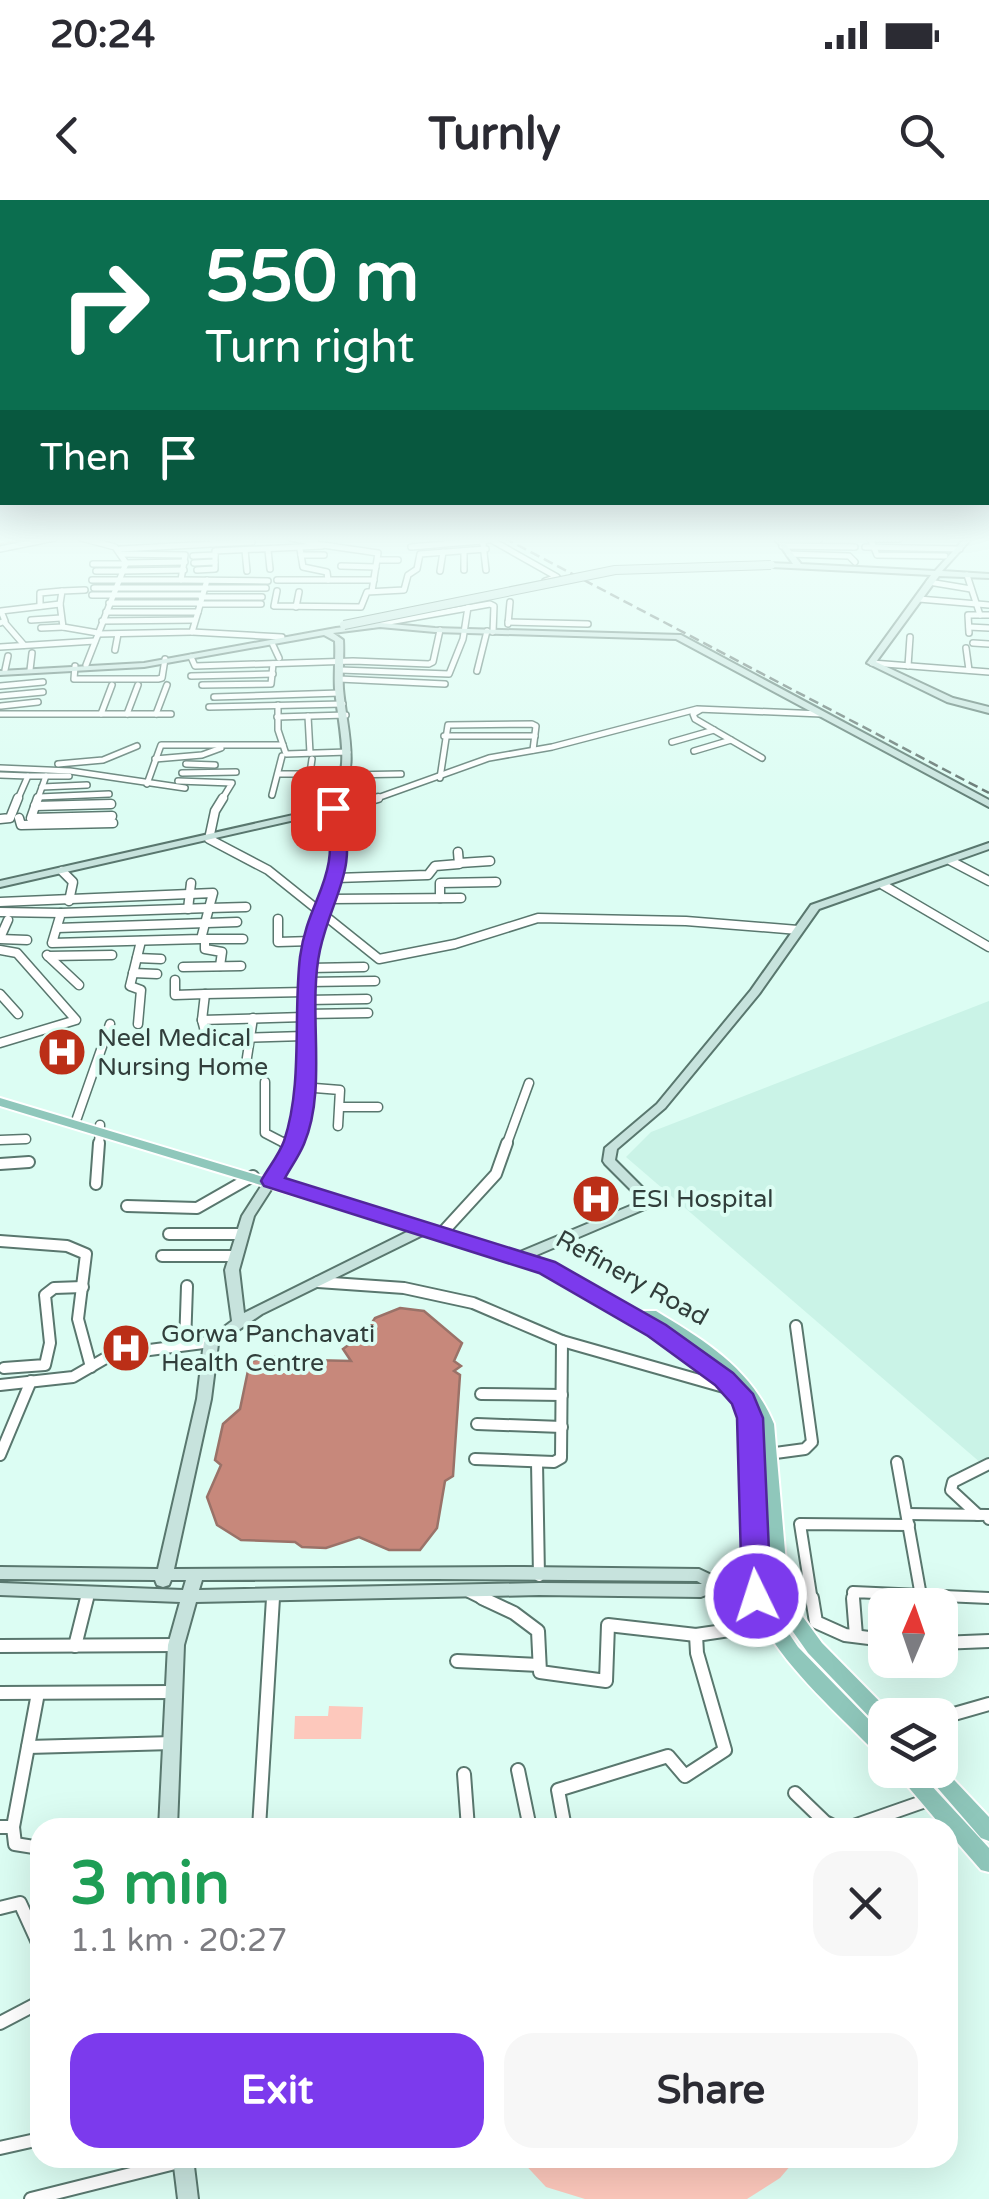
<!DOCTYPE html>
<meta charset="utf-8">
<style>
:root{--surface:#fff;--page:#f7f7f7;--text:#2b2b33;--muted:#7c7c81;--accent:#7c3aed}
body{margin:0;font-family:"Varela Round",sans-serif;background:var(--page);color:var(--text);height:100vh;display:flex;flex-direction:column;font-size:38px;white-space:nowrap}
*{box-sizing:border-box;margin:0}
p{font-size:32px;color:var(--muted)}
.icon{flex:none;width:55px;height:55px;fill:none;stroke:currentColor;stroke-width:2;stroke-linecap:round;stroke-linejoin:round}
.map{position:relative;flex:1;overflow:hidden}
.sheet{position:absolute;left:30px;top:1618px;width:928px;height:350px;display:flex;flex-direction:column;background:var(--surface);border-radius:30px;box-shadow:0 10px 40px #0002}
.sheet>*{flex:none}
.guide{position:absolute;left:0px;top:0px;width:990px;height:305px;box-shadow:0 10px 40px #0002;background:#0b6e4f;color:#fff;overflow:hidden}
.needle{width:65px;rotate:2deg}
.tools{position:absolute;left:868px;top:1388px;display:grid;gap:20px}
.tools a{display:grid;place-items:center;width:90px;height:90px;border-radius:20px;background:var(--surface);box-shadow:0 10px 40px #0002;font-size:50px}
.pin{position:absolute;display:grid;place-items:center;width:85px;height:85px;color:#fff;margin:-42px;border-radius:20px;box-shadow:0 5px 15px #0006}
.me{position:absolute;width:110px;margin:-55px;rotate:356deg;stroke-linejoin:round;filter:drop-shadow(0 0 8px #0008)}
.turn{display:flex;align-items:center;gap:35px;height:210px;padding:0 40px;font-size:45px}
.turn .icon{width:130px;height:130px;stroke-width:2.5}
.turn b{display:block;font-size:70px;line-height:85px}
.then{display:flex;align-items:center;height:95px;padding:0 40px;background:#0003;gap:20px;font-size:38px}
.round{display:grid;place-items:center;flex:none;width:105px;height:105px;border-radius:30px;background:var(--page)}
.overview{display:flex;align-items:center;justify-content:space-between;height:170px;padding:0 40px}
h1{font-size:60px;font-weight:700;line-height:75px;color:#1e9e55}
.cta{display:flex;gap:20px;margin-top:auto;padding:20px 40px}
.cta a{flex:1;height:115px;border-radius:30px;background:var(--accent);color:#fff;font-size:40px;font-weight:700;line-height:115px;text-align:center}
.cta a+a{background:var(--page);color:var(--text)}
.status{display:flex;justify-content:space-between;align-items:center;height:70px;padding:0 50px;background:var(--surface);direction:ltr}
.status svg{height:28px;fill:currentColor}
header{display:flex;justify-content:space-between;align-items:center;height:130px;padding:0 40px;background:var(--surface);font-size:45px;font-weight:700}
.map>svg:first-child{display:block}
</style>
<div class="status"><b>20:24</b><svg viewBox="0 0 49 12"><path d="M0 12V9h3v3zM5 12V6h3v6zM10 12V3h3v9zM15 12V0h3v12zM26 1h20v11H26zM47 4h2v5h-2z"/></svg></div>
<header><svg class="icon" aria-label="back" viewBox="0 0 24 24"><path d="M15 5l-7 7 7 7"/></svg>Turnly<svg class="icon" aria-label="search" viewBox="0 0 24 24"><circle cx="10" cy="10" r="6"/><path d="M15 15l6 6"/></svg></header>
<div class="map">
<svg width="989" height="1999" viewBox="0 0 989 1999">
<rect width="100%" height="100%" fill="#dcfdf3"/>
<polygon fill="#caf3e7" points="989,801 989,1270 626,957 651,932"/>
<g fill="#fdc8bc">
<polygon points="329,1506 363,1507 361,1539 294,1539 295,1516 328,1516"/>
<polygon points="519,1958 797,1958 780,1978 747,1999 585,1999 546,1987"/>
</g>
<polygon fill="#c7887b" stroke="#9a7268" stroke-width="2.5" points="400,1108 424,1111 462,1143 454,1161 461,1166 454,1171 460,1175 453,1276 445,1281 437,1328 420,1350 389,1350 359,1337 326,1348 302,1347 295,1342 241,1340 217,1325 207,1297 221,1265 215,1260 223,1224 240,1209 250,1161 272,1157 264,1166 279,1173 310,1160 351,1161 343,1149 366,1132 375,1118"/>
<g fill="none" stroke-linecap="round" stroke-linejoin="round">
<polyline stroke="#c7887b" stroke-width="6" points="0,346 37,338"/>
<g stroke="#59776e" stroke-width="8">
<g id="street-far3">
<polyline points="81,338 115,347 126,363 86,465"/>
<polyline points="291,338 315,343"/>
<polyline points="315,338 316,344 378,353 372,391"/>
<polyline points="488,338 557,377 545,381"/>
<polyline points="870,338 877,355 945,356"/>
<polyline points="870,339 899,339"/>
<polyline points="778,340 819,340"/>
<polyline points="212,344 252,342"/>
<polyline points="483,344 486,370"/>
<polyline points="782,346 855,347"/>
<polyline points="411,347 492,340"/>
<polyline points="865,347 960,349"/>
<polyline points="0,349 54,338"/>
<polyline points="120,349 212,344 213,338"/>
<polyline points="300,349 303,367 327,372 328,380"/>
<polyline points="245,350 247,371"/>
<polyline points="268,350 270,369"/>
<polyline points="464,351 464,370"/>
<polyline points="789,354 849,356 855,362"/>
<polyline points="215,355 215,351 322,346"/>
<polyline points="301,355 324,355"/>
<polyline points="193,356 215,355 215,369 197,370"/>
<polyline points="378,360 398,360"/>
<polyline points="126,363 185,362"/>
<polyline points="194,363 215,362"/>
<polyline points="93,364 126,364"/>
<polyline points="341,366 376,367"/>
<polyline points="96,371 122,371"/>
<polyline points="122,371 184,370"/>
<polyline points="440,371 443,352"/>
<polyline points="967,375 980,415"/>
<polyline points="92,380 181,380 185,355 121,354"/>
<polyline points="181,380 268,381"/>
<polyline points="277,380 374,380"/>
<polyline points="929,382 971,389"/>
<polyline points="94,388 266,388"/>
<polyline points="277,391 274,406 361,407 367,392 404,390 408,375 417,369 420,354 486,349"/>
<polyline points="92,395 201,395"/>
<polyline points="201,397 262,397"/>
<polyline points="919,399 989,405"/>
<polyline points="109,403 199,403"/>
<polyline points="60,404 63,427 98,433"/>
<polyline points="199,404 261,404"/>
<polyline points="40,406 40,393 62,391"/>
<polyline points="296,407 299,392"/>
<polyline points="106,412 198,412 207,380"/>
<polyline points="31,420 61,418"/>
<polyline points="102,421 195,420"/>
<polyline points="508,422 588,424"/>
<polyline points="0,423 5,421 1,411 60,404 62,391 85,390"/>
<polyline points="5,423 24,445"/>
<polyline points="508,424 510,402"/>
<polyline points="372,425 490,404 494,406 493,432"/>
<polyline points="969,427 989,428"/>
<polyline points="41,428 63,427"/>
<polyline points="192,432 282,437"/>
<polyline points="969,433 968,415 989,415"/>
<polyline points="98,434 192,432 198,412"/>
<polyline points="272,443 279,458"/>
<polyline points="973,443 989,444"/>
<polyline points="0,447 95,441"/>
<polyline points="966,448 969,470"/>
<polyline points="115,450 118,434"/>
<polyline points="191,457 195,466 353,461 429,464 433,462 440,430"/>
<polyline points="872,463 989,472"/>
<polyline points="75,466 74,479 158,479 162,478 165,459"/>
<polyline points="908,466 910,437"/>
<polyline points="5,470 8,456"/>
<polyline points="30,470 32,453"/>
<polyline points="340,470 449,474 463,439 468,407"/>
<polyline points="477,471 487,431"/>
<polyline points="191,476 273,474"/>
<polyline points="339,479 445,484"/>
<polyline points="112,485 101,514 171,514"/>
<polyline points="202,485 271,484 273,464"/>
<polyline points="0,486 43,482"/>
<polyline points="0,496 43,492"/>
<polyline points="214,497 340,493"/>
<polyline points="278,505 278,530 286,554 348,552"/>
<polyline points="1,506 38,502"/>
<polyline points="209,507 343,504"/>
<polyline points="700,510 693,514 695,519 762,558"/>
<polyline points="0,514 101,514"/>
<polyline points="127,514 138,485"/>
<polyline points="156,514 167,485"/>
<polyline points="308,516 310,553"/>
<polyline points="277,517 346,515"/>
<polyline points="444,536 535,536"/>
<polyline points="672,542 714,530"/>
<polyline points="694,551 731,540"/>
<polyline points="155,559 202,555 221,548"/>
<polyline points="58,564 103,560 137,546"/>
<polyline points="186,564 215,565"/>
<polyline points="0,568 70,571 185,588"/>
<polyline points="182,573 236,572"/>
<polyline points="278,574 347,574"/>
<polyline points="0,575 28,576"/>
<polyline points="347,575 401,574"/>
<polyline points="46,576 69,576"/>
<polyline points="440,578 448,525 532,524 536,526 533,550"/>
<polyline points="178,581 232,583 221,601"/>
<polyline points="147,584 161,545 283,545"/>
<polyline points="42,587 87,585"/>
<polyline points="307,594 312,559"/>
<polyline points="272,595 282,556"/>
<polyline points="39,597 109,594"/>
<polyline points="17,601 28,576 46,576 37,601"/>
<polyline points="369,601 489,558 552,547 697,509 822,514"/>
</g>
</g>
<g stroke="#59776e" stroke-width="11">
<g id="street-far2">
<polyline points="38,598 31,618 112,616"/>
<polyline points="223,598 215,611 209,639 268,670 379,759 455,744 538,718 686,721 798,730"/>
<polyline points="35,606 111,604"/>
<polyline points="333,611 378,598"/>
<polyline points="19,618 21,625 113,623"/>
<polyline points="0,619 10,618 18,598"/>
<polyline points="951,661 989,681"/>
<polyline points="460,663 490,661"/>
<polyline points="62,671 73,682 69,701"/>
<polyline points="336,678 428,675 435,666 459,664 458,652"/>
<polyline points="883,685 989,747"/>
<polyline points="440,698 440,683 496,682"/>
<polyline points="330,699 461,698"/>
<polyline points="0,702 213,693 209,708"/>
<polygon points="209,708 201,739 52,743 61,713"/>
<polyline points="209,708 246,707"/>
<polyline points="188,709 191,683"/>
<polyline points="0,712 61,713"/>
<polyline points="278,719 278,742 312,741"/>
<polyline points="57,728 237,722"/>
<polyline points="0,738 8,720"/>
<polyline points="0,739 27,740"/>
<polyline points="203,739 243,739"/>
<polyline points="205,739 205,749 222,752 220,766"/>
<polyline points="0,750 17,753 76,820 0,843"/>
<polyline points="47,755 79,785"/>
<polyline points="48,756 112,755"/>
<polyline points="137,758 161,759"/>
<polyline points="183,767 241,766"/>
<polyline points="309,768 364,767"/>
<polyline points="133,773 157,774"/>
<polyline points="175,780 175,795 205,794 202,820 304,817"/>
<polyline points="307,782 375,781"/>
<polyline points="0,794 18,814"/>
<polyline points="205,794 306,792"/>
<polyline points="306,800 367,799"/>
<polyline points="304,814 368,813"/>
<polyline points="202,820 207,839 304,836"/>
<polyline points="138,824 141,790 130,786 141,741"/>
<polyline points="246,864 253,818"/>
<polyline points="265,882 265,933 290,946"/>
<polyline points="302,887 340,890 338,926"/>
<polyline points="340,907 378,907"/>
<polyline points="77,918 110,824"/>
<polyline points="0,940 26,939"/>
<polyline points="99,946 100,925"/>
<polyline points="506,946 529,883"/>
</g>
</g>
<g stroke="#59776e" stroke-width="14">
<g id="street-far1">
<polyline points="285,943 292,947"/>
<polyline points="0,964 29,962"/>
<polyline points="96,984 99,943"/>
<polyline points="127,1006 197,1008 253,976"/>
<polyline points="442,1033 496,974 507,943"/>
<polyline points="169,1034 243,1034"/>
<polyline points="0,1041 67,1046 86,1054 78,1119 91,1167"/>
<polyline points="162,1056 236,1056"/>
<polyline points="318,1082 404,1088 473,1103 562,1141 731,1189"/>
<polyline points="185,1145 187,1086"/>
<polyline points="4,1168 45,1165 50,1143 45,1095 54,1088 83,1087"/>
<polyline points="0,1185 73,1177 111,1155 211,1142"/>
<polyline points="481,1194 562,1195"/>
<polyline points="477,1224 562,1227"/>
<polyline points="768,1254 805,1249 812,1242 796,1126"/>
<polyline points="0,1255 31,1181"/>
<polyline points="475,1259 554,1262 561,1258 562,1141"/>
<polyline points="537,1262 539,1376"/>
<polyline points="897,1262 921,1396"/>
<polyline points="907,1314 988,1315 989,1319"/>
<polyline points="978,1315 951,1290 953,1282 989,1264"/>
<polyline points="469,1392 487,1401"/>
<polyline points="87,1401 88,1395"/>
<polyline points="273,1401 273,1394"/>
<polyline points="812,1401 800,1324 909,1325"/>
<polyline points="854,1401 853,1392 989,1398"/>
</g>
</g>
<g stroke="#59776e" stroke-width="16">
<g id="street">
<polyline points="482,1398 514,1413 538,1431 540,1472 606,1481 608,1425 696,1435"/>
<polyline points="812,1398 816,1422 845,1435 885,1440"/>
<polyline points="853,1398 856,1436"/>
<polyline points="940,1443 989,1441"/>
<polyline points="0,1446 176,1445"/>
<polyline points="75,1446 87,1398"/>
<polyline points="457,1461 539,1465"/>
<polyline points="0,1493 174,1492"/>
<polyline points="940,1518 989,1504"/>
<polyline points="28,1547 173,1543"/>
<polyline points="518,1570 530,1628"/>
<polyline points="464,1574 468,1628"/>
<polyline points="795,1593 825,1622 837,1628"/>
<polyline points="0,1627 13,1627 15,1644 40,1648"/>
<polyline points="13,1627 38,1493"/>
<polyline points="259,1628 273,1398"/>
<polyline points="565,1628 558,1590 668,1556 685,1576 725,1550 697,1453 696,1435 771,1424"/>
<polyline points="848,1628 931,1599"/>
<polyline points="0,1708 20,1703 40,1747"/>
<polyline points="37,1804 40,1827"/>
<polyline points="0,1823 40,1802"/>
<polyline points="0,1948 40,1939"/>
<polyline points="31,1999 183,1961"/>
</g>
</g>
<g stroke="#59776e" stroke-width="4">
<g id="secondary">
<polygon points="775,338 781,338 801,364 935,371 965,338 972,338 942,371 989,374 989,378 939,376 876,462 953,498 989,507 989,513 947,502 867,463 931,375 771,367 768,367 768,363 793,364"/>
<path d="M380,423l55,5 246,7 308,165v7l-313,-168 -241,-7 -55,-5 -47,6 10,7c1,16 -1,33 0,49 4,44 18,77 -6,119l10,30 -6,40 -26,74 -8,154 -8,40 -45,70 -15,54 5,43 177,-88 5,-1 6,4 -1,3 -169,83 -44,30 -7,55 -37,170 350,-2 175,2 21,10 58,9 6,2 2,4 -2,4 -6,2 -60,-10 -17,7 -162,-2 -343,7 -12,43 -7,183h-18l9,-183 12,-43 -180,-7v-12l183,7 3,-10h-15l-2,5 -6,2 -6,-2 -2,-5 -155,-1v-12l158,2 39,-170 7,-57 28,-21 -7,-51 17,-54 45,-70 8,-40 10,-154 26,-74 6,-40 -7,-26 -330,75v-6l329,-74c23,-41 10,-74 6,-118 -1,-16 1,-32 0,-48l-11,-6 -180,32 -144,8v-4l144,-8 192,-35zM437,1379l260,2 5,3 -163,-1 -340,7 3,-10z"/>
<polygon points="989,643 989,649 819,709 759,794 665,908 617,949 615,960 654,999 656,1002 654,1005 525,1060 515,1060 514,1057 515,1054 642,1001 605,964 603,961 605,948 657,904 751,790 811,705"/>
<polygon points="173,1958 193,1958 198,1999 178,1999"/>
</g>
</g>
<g stroke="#fff" stroke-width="4">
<g id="primary">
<path d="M0,898l553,166 89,51 2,-4h12c49,30 95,57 118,113l15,174 33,45 70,71 -7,1v13l-7,-2 -70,-73 -38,-54 -10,-134 2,121 9,21 27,40 87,89v21l-7,-2c-51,-53 -108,-99 -134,-169l-3,-168 -9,-22 -19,-17 -62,-44 -110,-65 -541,-164z"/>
<polygon points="940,1565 989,1617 989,1641 981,1638 922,1570 940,1570"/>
<polygon points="894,1570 917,1570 989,1648 989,1672 981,1670 948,1632 948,1628 943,1628"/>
</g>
</g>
<use href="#street-far3" stroke="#fff" stroke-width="5"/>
<use href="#street-far2" stroke="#fff" stroke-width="8"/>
<use href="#street-far1" stroke="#fff" stroke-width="10"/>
<use href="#street" stroke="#fff" stroke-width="12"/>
<use href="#secondary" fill="#c7e3dd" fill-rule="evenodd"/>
<use href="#primary" fill="#8fc7bb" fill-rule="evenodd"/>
<polyline stroke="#5d6f6a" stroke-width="2.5" stroke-dasharray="10 5" stroke-linecap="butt" points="504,338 989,593"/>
<g stroke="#59776e" stroke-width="10" stroke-linecap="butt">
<polyline id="secondary-bridge" points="344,425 615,370 771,365"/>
</g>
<use href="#secondary-bridge" stroke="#c7e3dd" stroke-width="8"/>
</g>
<linearGradient id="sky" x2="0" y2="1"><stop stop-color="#9ba2bc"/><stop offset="0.55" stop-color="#effefa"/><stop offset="1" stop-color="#effefa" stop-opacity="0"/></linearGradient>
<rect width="989" height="618" fill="url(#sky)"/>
<path fill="#7c3aed" stroke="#51269a" stroke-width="2.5" d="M333,603l8,5c18,64 -8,84 -21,142 -13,60 8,138 -16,194 -5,12 -13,23 -19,34l270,84 111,63 67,48 20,21 10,24 8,178 -5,8 -10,3 -10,-3 -4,-8 -5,-178 -5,-14 -17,-19 -67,-49 -109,-63 -275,-87 -3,-5c7,-13 18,-26 23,-40 19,-57 9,-125 16,-184 8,-61 43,-78 25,-149z"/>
<defs>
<g id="hospital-disc" transform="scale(2.5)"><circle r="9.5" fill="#bb2f17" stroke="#dcfdf3"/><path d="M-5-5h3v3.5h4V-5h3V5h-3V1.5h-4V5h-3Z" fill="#fff"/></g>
</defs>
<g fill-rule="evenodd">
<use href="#hospital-disc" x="62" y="852"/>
<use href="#hospital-disc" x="596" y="999"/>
<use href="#hospital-disc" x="126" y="1148"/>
</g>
<g text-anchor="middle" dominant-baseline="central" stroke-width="8" stroke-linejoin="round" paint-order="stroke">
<g font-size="25" fill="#313e3b" stroke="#dcfdf3" text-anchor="start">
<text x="97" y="838">Neel Medical<tspan x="97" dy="29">Nursing Home</tspan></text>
<text x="631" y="999">ESI Hospital</text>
<text x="161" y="1134">Gorwa Panchavati<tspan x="161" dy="29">Health Centre</tspan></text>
</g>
<g font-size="25" fill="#313e3b" stroke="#dcfdf3">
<text transform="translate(632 1078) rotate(29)">Refinery Road</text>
</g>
</g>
</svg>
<div class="tools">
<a><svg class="needle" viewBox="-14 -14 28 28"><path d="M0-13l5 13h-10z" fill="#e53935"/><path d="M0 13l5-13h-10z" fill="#7c7c81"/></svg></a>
<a><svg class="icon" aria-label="layers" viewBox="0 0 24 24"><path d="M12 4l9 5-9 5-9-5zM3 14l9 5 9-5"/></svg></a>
</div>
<div class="pin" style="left:333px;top:608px;background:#d93025"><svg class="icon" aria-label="arrive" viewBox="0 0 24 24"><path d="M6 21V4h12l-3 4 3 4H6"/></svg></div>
<svg class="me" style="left:756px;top:1396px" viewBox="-20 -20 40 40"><circle r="17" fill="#7c3aed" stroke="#fff" stroke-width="3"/><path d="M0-11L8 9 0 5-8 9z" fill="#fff"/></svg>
<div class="guide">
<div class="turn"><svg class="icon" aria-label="right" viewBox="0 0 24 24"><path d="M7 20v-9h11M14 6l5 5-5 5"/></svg><div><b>550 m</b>Turn right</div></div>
<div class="then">Then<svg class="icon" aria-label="arrive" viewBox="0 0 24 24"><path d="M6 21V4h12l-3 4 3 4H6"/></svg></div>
</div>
<section class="sheet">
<div class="overview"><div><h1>3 min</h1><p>1.1 km · 20:27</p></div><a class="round"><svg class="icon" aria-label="close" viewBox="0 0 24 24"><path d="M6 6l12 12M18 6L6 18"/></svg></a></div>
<div class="cta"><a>Exit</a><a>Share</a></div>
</section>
</div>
